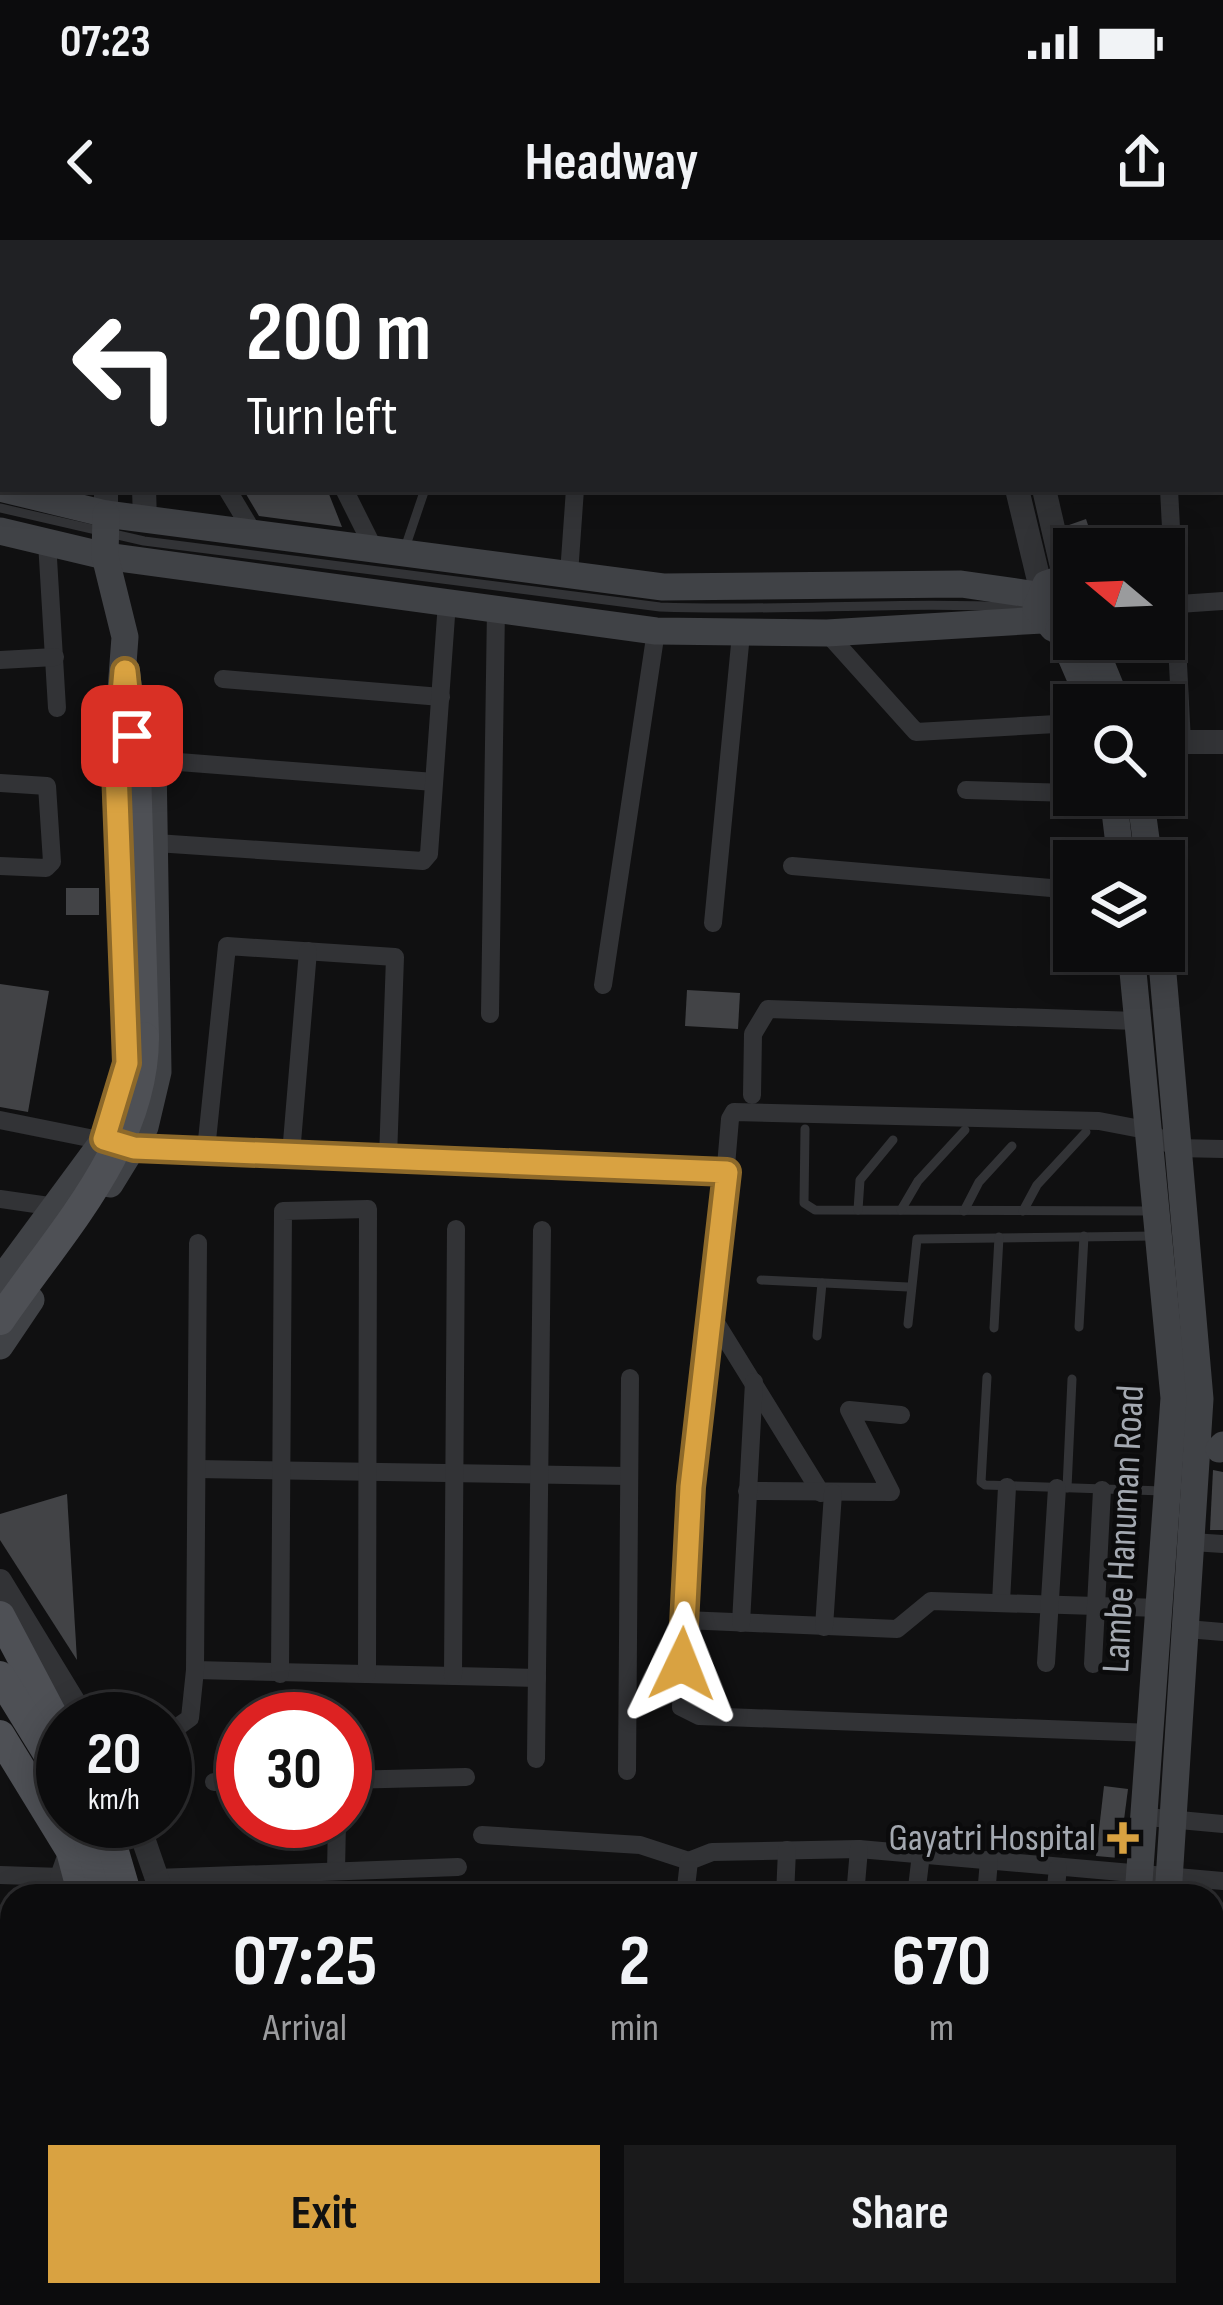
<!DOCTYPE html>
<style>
:root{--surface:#0c0c0d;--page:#1a1a1b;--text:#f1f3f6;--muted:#9a9b9d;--line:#2c2c2e;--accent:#d9a241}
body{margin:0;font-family:"Sofia Sans Condensed",sans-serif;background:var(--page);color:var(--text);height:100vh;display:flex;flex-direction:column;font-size:45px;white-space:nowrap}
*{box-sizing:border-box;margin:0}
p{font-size:39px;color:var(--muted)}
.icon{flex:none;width:66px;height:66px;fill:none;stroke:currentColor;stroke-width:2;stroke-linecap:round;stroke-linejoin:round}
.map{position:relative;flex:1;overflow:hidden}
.side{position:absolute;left:0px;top:1644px;width:1224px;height:423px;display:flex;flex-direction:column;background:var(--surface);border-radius:36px 36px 0 0;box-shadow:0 6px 30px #0003,0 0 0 3px var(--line)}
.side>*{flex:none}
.banner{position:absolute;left:0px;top:0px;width:1224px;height:252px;box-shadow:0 6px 30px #0003,0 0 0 3px var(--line);background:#202124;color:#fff;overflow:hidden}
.needle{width:78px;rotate:289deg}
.buttons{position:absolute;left:1053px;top:288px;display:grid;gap:24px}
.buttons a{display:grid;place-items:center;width:132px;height:132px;border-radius:0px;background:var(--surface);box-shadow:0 6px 30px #0003,0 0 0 3px var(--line);font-size:60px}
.speed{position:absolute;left:36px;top:1452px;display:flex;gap:24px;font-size:60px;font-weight:700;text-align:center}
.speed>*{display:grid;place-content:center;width:156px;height:156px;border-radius:50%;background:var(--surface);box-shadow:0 6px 30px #0003,0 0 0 3px var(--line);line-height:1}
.speed small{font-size:30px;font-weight:400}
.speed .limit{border:18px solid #d22;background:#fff;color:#111}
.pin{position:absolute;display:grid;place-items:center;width:102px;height:102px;color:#fff;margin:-51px;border-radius:24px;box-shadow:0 6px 18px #0006}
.me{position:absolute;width:132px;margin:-66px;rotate:2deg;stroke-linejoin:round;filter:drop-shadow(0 0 9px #0008)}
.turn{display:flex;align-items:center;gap:42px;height:252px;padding:0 48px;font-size:54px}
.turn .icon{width:156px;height:156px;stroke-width:2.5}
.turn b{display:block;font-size:84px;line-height:102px}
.eta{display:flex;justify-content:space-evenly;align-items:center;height:204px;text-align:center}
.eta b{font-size:72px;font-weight:700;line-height:84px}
.cta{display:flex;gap:24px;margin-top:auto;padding:24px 48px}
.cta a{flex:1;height:138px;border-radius:0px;background:var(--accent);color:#111;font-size:48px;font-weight:700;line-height:138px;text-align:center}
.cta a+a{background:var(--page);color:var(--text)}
.status{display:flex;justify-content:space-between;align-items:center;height:84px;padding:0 60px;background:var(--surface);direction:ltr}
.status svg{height:33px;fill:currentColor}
header{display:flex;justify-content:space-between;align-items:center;height:156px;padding:0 48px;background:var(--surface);font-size:54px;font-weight:700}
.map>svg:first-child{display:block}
</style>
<div class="status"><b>07:23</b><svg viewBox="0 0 49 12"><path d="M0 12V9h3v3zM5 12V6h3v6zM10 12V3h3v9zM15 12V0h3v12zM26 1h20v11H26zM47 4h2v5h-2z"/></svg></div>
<header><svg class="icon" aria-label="back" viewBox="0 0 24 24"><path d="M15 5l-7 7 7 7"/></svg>Headway<svg class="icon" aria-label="share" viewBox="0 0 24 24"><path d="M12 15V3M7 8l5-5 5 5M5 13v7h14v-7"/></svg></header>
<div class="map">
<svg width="1223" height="2065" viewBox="0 0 1223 2065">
<rect width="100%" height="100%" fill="#101011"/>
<g fill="#424346">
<polygon points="243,249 327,249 342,287 259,276"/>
<polygon points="1086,279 1096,309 1075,309 1069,285"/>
<rect x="66" y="648" width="33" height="27"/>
<polygon points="0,744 49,751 28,872 0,867"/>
<polygon points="687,750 740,753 738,789 685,786"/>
<polygon points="1213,1230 1223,1232 1223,1290 1210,1290"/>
<polygon points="67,1254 77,1420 0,1300 0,1274"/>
<polygon points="1104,1546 1128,1549 1119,1618 1096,1616"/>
</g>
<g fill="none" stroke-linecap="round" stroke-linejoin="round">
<g stroke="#323336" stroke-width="9">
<path d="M0,268l144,33 516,66c124,5 247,-7 370,1"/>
<polyline points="405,308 425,249"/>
<polyline points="805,889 804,963 815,970 1154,971"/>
<polyline points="858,970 860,940 893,900"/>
<polyline points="901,970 918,941 965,890"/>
<polyline points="964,971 979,942 1012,906"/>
<polyline points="1023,971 1037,945 1086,892"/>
<polyline points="761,1040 908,1047"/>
<polyline points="908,1084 917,999 1156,996"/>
<polyline points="1079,1087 1084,996"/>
<polyline points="994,1088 999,997"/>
<polyline points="817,1096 822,1043"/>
<polyline points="987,1137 981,1242 985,1245 1163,1251"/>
<polyline points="1067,1248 1072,1139"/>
</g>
<g stroke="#323336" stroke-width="18">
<polyline points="221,0 222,3"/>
<polyline points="591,3 591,0"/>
<polyline points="1127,3 1127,0"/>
<polyline points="1221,11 1223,0"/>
<polyline points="1221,76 1223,75"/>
<polyline points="1221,154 1223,154"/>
<polyline points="227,249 254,294"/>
<polyline points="344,249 374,309"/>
<polyline points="1169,249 1182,502"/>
<polyline points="47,302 57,468"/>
<polyline points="569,334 575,249"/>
<polyline points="1164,365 1223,361"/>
<polyline points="827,393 916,492 1074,483"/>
<polyline points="0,420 55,417"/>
<polyline points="223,439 441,457"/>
<polyline points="153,520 434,542"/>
<polyline points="0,543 47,546 52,622 46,628 0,626"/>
<polyline points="966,550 1074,553"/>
<polyline points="156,603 423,621 429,614 447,362"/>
<polyline points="792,626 1074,650"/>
<polyline points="713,683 741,394"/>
<polyline points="603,745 656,391"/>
<polyline points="490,774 496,368"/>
<polyline points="752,855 753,794 768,769 1137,781"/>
<polyline points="0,880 134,907 727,932"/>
<polyline points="206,910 227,706 395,717 388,918"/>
<polyline points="291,914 308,711"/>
<polyline points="0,959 56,967"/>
<polyline points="713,1078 821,1253"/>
<polyline points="197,1229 628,1236"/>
<polyline points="747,1251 891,1252 849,1170 901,1175"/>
<polyline points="1192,1302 1223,1304"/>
<polyline points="1001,1362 1007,1247"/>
<polyline points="684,1380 897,1389 931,1361 1160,1368"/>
<polyline points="741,1383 754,1142"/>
<polyline points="824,1387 833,1253"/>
<polyline points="1187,1389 1223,1392"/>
<polyline points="1046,1423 1057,1248"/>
<polyline points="1093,1424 1102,1250"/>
<polyline points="195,1430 537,1438"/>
<polyline points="280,1434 283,971 368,969 367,1434"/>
<polyline points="453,1436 456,989"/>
<polyline points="1153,1493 699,1476 681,1467 691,1248 713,1078 730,879 734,872 1099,881 1146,890 1176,908 1223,909"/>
<polyline points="165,1496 190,1478 195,1430 198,1003"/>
<polyline points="536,1519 542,990"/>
<polyline points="627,1531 630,1138"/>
<polyline points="345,1540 466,1537"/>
<polyline points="214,1542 243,1541"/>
<polyline points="1147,1577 1223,1584"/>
<polyline points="482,1595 640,1605 689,1621"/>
<polyline points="336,1631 337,1581"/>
<polyline points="0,1635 62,1637"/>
<polyline points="156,1638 458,1627"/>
<polyline points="685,1656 689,1621 712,1612 859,1609 1223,1641"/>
<polyline points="785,1656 787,1610"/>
<polyline points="855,1656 859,1609"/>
<polyline points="916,1656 921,1614"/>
<polyline points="986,1656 989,1620"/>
<polyline points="1055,1656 1058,1628"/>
<polyline points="1212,1713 1223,1722"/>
<polyline points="1212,1798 1223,1798"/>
<polyline points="0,1838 12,1839"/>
<polyline points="1212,1874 1223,1893"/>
<polyline points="1212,1961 1223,1962"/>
<polyline points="1212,2039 1223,2040"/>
<polyline points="503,2055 595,2064"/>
<polyline points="720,2055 807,2065"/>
<polyline points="671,2065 672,2055"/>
<polyline points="836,2065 838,2055"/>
<polyline points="904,2065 906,2055"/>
<polyline points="966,2065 967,2055"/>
</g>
<g stroke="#323336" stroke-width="24">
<polyline points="99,0 99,3"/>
<polyline points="137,0 137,3"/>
<polyline points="959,0 959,3"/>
<polyline points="988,0 988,3"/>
<polyline points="106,249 106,274"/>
<polyline points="144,249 145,279"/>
<polyline points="1017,249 1041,349"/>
<polyline points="1044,249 1065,340"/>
<polyline points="1164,502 1223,502"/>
<polyline points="0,1341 84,1479"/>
<polyline points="137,1581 163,1656"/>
<polyline points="67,1656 62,1637 71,1611"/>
<polyline points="133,2055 135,2065"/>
<polyline points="215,2055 216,2065"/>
</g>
<g stroke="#404246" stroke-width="27">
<polyline points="0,248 106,274 663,347 961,344 1037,355"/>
<polyline points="0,291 105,316 656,391 827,393 1042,380"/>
<polyline points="1074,344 1058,340 1046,344 1036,368 1053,388 1074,384"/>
<polyline points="1059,389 1092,465"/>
<polyline points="1091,399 1118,465"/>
<polyline points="1113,555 1121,621"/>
<polyline points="1140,555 1149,621"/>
<polyline points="1131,711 1174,1158 1138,1656"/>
<polyline points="1161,711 1200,1159 1168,1656"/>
<polyline points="110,944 145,887 158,832 153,520 137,469"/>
<polyline points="0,1041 104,900 127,823 115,530 125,397 105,316 106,274"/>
<polyline points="0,1106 31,1060"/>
<polyline points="1219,1209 1223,1205"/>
<polyline points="1073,2065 1075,2055"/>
<polyline points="1107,2065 1108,2055"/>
</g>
<g stroke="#4e5055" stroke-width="30">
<polyline points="125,431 136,529 144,797"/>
<polyline points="0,1376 57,1484"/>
<polyline points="0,1436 63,1538"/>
<polyline points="0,1495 71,1611 83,1656"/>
<polyline points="83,1581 106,1656"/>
<polyline points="105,1581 127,1656"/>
<polyline points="166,2055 168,2065"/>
<polyline points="188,2055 190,2065"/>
</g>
<path stroke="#4e5055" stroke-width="30" d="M0,1080c59,-87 144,-173 144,-283"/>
</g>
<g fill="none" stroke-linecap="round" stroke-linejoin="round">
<g stroke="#8d692a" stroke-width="30">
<polyline id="route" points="132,496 125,431 116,530 127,823 104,899 134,908 727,932 691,1247 682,1424"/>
</g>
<use href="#route" stroke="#d9a241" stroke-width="21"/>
</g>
<path fill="#d9a241" stroke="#0b0b0c" stroke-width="4.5" d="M1117 1580h12v12h12v12h-12v12h-12v-12h-12v-12h12z"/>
<g text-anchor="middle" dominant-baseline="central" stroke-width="9" stroke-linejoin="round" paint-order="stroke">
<g font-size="39" fill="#a3a8b0" stroke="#0b0b0c">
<text transform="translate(1124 1289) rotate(-87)">Lambe Hanuman Road</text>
</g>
<g font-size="39" fill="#a3a8b0" stroke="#0b0b0c" text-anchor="end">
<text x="1096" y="1598">Gayatri Hospital</text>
</g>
</g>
</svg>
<div class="buttons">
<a><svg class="needle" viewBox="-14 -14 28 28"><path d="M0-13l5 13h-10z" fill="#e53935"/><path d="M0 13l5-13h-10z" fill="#9a9b9d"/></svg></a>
<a><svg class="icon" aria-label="search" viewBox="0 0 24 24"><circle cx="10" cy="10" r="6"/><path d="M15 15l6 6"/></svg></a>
<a><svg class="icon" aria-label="layers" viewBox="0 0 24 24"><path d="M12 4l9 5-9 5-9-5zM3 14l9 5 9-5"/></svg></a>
</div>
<div class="speed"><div>20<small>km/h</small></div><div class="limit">30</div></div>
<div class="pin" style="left:132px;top:496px;background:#d93025"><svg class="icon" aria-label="arrive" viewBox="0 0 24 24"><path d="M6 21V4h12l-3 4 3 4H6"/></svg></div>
<svg class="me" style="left:682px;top:1424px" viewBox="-20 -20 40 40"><path d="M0-17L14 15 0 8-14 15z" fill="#d9a241" stroke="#fff" stroke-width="4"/></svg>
<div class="banner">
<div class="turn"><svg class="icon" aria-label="left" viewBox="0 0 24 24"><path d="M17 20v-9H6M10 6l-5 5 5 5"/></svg><div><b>200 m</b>Turn left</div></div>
</div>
<section class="side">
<div class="eta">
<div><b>07:25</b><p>Arrival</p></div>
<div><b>2</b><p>min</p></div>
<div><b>670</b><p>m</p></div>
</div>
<div class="cta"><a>Exit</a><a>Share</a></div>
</section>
</div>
